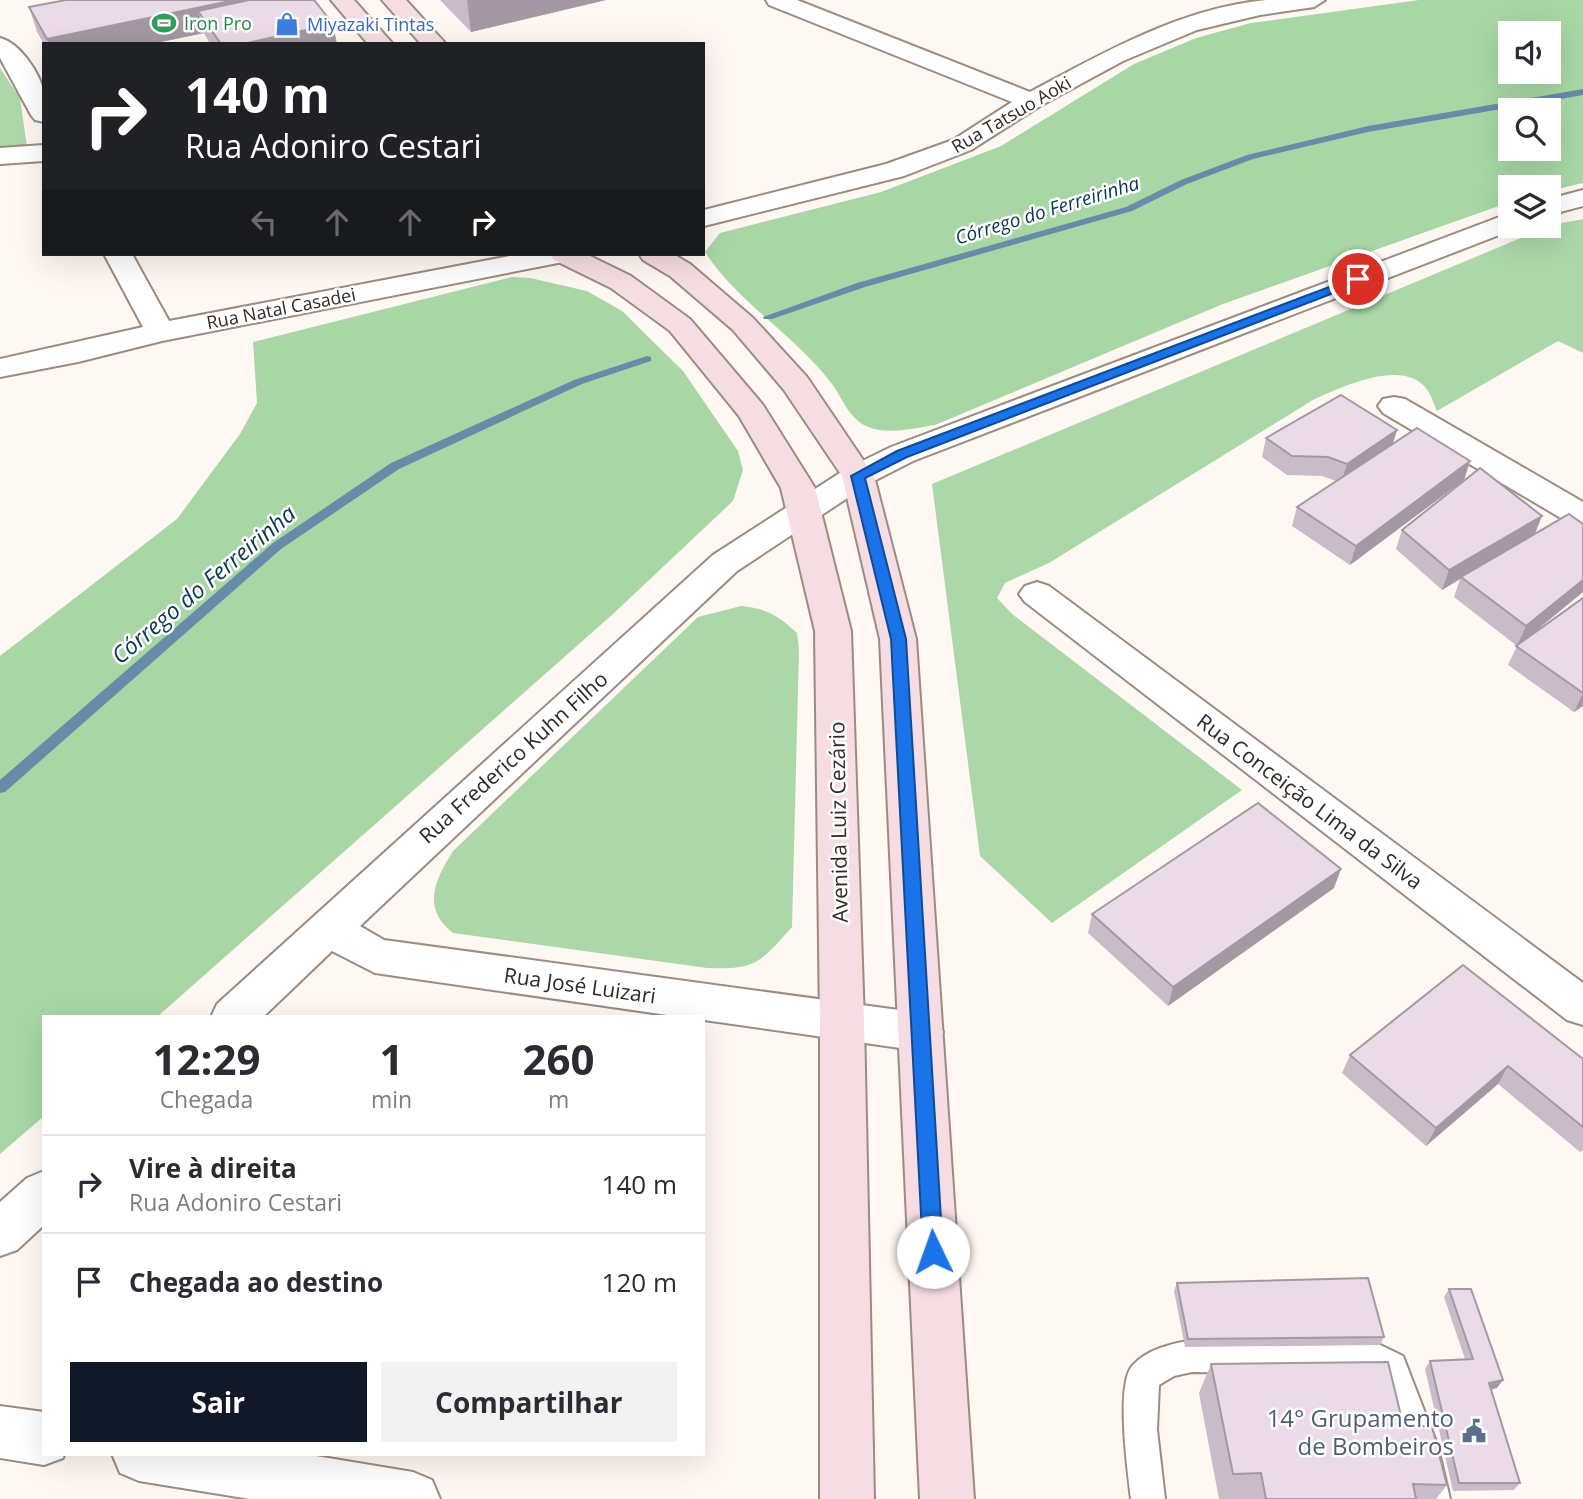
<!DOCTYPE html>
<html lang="pt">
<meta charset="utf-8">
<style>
:root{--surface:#fff;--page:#f2f2f3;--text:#2b2b33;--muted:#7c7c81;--line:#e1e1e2;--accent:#111827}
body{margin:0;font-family:"Open Sans",sans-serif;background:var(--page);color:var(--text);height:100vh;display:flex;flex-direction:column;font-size:26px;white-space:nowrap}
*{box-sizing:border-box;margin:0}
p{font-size:23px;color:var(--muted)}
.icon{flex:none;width:38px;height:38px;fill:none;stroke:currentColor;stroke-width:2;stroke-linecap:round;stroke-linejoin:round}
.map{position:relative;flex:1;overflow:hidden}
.sheet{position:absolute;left:42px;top:1015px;width:663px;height:441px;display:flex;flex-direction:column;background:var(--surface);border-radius:0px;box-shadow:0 7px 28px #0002}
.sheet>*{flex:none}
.banner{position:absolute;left:42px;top:42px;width:663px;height:214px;border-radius:0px;box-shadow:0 7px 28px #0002;background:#202124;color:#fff;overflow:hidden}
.controls{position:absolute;left:1498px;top:21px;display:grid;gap:14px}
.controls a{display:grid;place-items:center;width:63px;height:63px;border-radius:0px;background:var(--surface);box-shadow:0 7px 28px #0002;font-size:35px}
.pin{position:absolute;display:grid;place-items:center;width:60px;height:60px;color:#fff;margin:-30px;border:4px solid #fff;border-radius:50%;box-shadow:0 2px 7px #0007}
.me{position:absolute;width:77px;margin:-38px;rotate:357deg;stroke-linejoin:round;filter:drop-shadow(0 0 5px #0008)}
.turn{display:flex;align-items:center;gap:24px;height:147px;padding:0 28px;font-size:32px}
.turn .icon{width:91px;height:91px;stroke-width:2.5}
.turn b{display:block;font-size:49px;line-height:60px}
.lanes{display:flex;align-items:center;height:66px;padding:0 28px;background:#0003;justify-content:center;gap:35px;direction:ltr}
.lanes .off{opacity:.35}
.eta{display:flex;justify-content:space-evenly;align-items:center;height:119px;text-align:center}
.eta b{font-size:42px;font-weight:700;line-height:49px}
.button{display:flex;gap:14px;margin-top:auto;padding:14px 28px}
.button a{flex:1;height:80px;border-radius:0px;background:var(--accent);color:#fff;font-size:28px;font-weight:700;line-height:80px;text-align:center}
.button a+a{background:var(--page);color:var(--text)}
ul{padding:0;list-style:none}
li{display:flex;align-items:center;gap:21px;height:98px;padding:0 28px;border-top:2px solid var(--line)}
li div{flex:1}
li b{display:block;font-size:26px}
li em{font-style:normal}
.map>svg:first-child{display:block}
</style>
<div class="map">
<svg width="1583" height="1499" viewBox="0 0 1583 1499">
<rect width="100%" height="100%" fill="#fff7f2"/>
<g fill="#acd8a9">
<polygon points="0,68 20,98 27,147 0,148"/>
<path d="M1583,219v134l-25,-12 -121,70c-3,-6 -5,-14 -9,-20 -23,-35 -88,-3 -115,9l-264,163 -44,20 -8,15 15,16 230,176 -190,133 -72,-67 -48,-372 620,-259z"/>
<path d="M741,606c25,2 38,10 56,27l2,16 -7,278c-32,36 -36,43 -85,41l-254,-35c-32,-25 -18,-53 0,-82l245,-234z"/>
</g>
<g fill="#a8d7a5" fill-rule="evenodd">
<path d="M1419,0h164v183l-34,8v-4h-39v15l-287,102 -288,121c-21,3 -49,11 -69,1 -18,-9 -23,-27 -34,-42 -37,-49 -94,-81 -127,-132l15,-19 161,-41 120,-46 133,-82 62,-26 55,-15zM1510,33h39v39h-39zM1510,110h39v39h-39z"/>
<polygon points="512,277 530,278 587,291 622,311 683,371 738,451 743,470 733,501 613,614 157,1017 44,1017 44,1116 0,1154 0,656 177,519 240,434 257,403 253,342"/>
</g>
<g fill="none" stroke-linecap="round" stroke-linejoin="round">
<g fill="#668ca8" fill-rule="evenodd">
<polygon points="1583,89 1583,95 1368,132 1253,159 1187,184 1132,211 865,287 772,319 764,319 763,317 857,283 1126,207 1181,180 1247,155 1368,126"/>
<polygon points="647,356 651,357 651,361 582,384 399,469 281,549 5,792 0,793 0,780 273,543 391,463 574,380"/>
</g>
<g stroke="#9c8b7f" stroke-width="4">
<path id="lane" d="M1192,1340l182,2 29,14 34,88 13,55h-34l-13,-55 -24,-66 -8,-4 -179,-2 -18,4 -15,9 -2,45 8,69h-34c-3,-26 -16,-116 2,-134 15,-16 38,-21 59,-25z"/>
</g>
<g stroke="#9c8b7f" stroke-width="4">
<g id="street">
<path d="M766,0h31l233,92c73,-39 151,-84 236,-92 19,0 40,0 59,0l-11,7 -54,8 -63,15 -74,31 -83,45 -69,44 -67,26 -200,50v-16l182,-46 67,-24 59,-38 -243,-97z"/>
<path d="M0,38c20,5 41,36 44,56 1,9 0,19 0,28l-9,-2 -4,-5 -31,-57z"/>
<polygon points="44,145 44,161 0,164 0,148"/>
<polygon points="1583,190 1583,206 1549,215 1549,199"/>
<polygon points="1510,213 1510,226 1520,227 913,461 870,483 737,571 360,926 384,940 921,1013 937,1019 943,1032 937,1045 921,1051 704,1020 704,1017 681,1017 375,973 332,951 263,1017 211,1017 217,1004 713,555 846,469 891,447"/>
<polygon points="104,254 132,254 169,321 520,254 577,254 573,260 563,262 162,341 78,362 0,377 0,359 143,327"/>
<polygon points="1394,397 1405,399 1583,502 1583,527 1571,524 1383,413 1378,406 1383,399"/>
<polygon points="1037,582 1049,586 1583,983 1583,1025 1567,1020 1025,602 1019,594 1025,586"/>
<polygon points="44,1171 44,1225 17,1250 0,1256 0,1202 27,1178"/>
<polygon points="0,1406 44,1412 44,1454 64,1454 63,1458 44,1465 0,1458"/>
<polygon points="112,1454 304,1454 413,1472 432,1480 440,1499 250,1499 139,1481 120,1473"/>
</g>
</g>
<g stroke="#9c8b7f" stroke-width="4">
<g id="secondary">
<polygon points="331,0 354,0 393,44 368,44"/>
<polygon points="382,0 406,0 446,44 421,44"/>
<polygon points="550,254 586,254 631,276 690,319 763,405 815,488 851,631 864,1022 874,1499 820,1499 820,1022 815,631 781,488 739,416 670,331 611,288 554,260"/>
<polygon points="639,254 673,254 690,264 753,318 807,377 874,476 916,639 974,1499 920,1499 880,639 842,476 784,390 733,330 670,276 643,260"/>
</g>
</g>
<use href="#lane" fill="#fff" fill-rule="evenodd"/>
<use href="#street" fill="#fff" fill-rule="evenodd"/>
<use href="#secondary" fill="#f6dde3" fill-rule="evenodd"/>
</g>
<g fill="#cabbc8">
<polygon points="314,0 337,44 210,44 204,33 151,44 44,44 37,32 29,7"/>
<polygon points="440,0 606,0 471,32"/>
<polygon points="1397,430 1393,444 1470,461 1464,480 1350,565 1292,526 1297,507 1336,481 1322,476 1287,475 1262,457 1266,438"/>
<polygon points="1583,524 1583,592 1520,644 1583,598 1583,706 1574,712 1508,665 1517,646 1454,597 1460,579 1442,590 1396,549 1402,530 1535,534"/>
<polygon points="1334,888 1168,1006 1088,933 1092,914"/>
<polygon points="1350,1055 1583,1059 1583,1150 1580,1152 1498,1084 1426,1146 1342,1073"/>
<polygon points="1177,1283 1384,1337 1380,1345 1185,1347 1174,1291"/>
<polygon points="1449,1289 1497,1388 1491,1389 1520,1483 1514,1490 1453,1491 1425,1369 1430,1361 1465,1359 1444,1297"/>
<polygon points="1211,1364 1403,1424 1447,1485 1436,1499 1219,1499 1199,1393"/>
</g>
<g fill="#a499a2">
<polygon points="235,0 286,0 198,11 204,33 151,44 48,44 47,39"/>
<polygon points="467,0 606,0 471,32"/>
<polygon points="333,24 337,44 243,44"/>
<polygon points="1397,430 1391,449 1341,483 1347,464"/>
<polygon points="1470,461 1464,480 1350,565 1356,546"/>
<polygon points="1542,516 1534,536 1461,577 1460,579 1442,590 1449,570"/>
<polygon points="1583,580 1583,592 1517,646 1526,626"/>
<polygon points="1583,693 1583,706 1574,712"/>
<polygon points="1341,869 1334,888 1168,1006 1173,987"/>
<polygon points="1508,1066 1498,1084 1426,1146 1436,1128"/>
<polygon points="1503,1380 1497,1388 1484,1391 1489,1383"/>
</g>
<g fill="#ebdae8" stroke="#a499a2" stroke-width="2">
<polygon points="66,0 235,0 47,39 29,7"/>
<polygon points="249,0 314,0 333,24 243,44 221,44 198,11"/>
<polygon points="1341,395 1397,430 1347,464 1328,457 1292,456 1266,438"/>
<polygon points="1417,428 1470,461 1356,546 1297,507"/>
<polygon points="1480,468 1542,516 1449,570 1402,530"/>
<polygon points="1569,514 1583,524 1583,580 1526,626 1461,577"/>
<polygon points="1583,598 1583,693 1516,646"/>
<polygon points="1258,803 1341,869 1173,987 1092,914"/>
<polygon points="1463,965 1583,1059 1583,1127 1508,1066 1436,1128 1350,1055"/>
<polygon points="1368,1278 1384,1337 1188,1339 1177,1283"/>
<polygon points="1449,1289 1471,1289 1503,1380 1489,1383 1520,1483 1459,1483 1430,1361 1473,1359"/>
<polygon points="1388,1362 1403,1424 1432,1427 1447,1485 1413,1484 1416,1499 1266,1499 1261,1473 1233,1474 1211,1364"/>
</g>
<polygon fill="#1a73e8" stroke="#114b97" stroke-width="2" points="1358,276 1362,277 1362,282 907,457 865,478 906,639 943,1252 940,1259 933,1261 926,1259 923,1252 891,639 851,476 897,451"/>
<defs>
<g id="stadium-bare" transform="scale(1.89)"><path d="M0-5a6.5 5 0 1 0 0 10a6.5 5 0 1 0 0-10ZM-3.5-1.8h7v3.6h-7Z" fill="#2e9e5b" stroke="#fff" stroke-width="2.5" paint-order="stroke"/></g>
<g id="shop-bare" transform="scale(1.89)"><path d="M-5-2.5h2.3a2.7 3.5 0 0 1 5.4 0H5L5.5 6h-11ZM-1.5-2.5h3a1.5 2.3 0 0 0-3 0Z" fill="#3f7fe0" stroke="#fff" stroke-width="2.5" paint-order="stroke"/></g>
<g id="civic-bare" transform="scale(1.89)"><path d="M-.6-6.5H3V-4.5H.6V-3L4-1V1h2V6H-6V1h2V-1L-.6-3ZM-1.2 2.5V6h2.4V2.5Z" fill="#5c6f8a" stroke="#fff" stroke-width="2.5" paint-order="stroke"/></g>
</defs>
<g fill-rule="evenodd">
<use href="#stadium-bare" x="164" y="23"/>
<use href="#shop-bare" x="287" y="24"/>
<use href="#civic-bare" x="1474" y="1431"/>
</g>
<g text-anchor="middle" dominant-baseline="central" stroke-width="5" stroke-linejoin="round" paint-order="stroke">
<g font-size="18" fill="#27864d" stroke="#fff" text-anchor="start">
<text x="184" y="23">Iron Pro</text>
</g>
<g font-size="18" fill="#366cbe" stroke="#fff" text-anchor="start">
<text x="307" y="24">Miyazaki Tintas</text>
</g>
<g font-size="18" fill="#302924" stroke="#fff">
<text transform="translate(1011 114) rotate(-30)">Rua Tatsuo Aoki</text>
<text transform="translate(281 308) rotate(-11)">Rua Natal Casadei</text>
</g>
<g font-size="19" font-style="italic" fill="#073652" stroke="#fff">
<text transform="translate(1047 210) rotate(-17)">Córrego do Ferreirinha</text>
</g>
<g font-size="21" fill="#302924" stroke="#fff">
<text transform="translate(513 757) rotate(-42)">Rua Frederico Kuhn Filho</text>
<text transform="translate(1310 801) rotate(37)">Rua Conceição Lima da Silva</text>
<text transform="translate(838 822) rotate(-91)">Avenida Luiz Cezário</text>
<text transform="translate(580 985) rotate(8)">Rua José Luizari</text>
</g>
<g font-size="23" font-style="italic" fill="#073652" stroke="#fff">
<text transform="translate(203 584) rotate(-40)">Córrego do Ferreirinha</text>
</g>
<g font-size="24" fill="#4e5e75" stroke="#fff" text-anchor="end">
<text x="1454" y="1417">14° Grupamento<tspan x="1454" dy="28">de Bombeiros</tspan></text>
</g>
</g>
</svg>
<div class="controls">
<a><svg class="icon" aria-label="sound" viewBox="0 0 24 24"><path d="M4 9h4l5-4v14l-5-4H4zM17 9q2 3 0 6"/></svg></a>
<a><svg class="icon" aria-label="search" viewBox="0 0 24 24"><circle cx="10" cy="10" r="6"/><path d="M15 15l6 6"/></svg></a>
<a><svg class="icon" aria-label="layers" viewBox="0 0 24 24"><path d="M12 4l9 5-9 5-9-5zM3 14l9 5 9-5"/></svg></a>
</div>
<div class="pin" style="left:1358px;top:279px;background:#d93025"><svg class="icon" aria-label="arrive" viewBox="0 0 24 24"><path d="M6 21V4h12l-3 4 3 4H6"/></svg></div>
<svg class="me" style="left:933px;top:1252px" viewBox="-20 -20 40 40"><circle r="19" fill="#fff"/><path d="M0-13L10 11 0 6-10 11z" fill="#1a73e8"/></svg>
<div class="banner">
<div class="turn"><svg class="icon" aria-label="right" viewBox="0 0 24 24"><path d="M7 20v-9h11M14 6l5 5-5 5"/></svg><div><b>140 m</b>Rua Adoniro Cestari</div></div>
<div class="lanes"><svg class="icon off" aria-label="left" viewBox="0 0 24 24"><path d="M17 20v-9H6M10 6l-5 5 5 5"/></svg><svg class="icon off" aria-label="ahead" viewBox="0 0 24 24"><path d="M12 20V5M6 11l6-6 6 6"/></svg><svg class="icon off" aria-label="ahead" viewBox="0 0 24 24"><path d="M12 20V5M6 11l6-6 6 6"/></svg><svg class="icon" aria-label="right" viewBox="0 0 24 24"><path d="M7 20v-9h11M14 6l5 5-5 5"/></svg></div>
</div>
<section class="sheet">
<div class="eta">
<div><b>12:29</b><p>Chegada</p></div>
<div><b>1</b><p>min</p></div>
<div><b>260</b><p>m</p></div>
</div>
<ul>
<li><svg class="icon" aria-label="right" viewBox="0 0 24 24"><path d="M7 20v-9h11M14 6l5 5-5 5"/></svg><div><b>Vire à direita</b><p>Rua Adoniro Cestari</p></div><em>140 m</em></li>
<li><svg class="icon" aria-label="arrive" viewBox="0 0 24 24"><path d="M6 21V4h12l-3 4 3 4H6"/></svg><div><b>Chegada ao destino</b></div><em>120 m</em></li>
</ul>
<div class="button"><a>Sair</a><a>Compartilhar</a></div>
</section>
</div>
